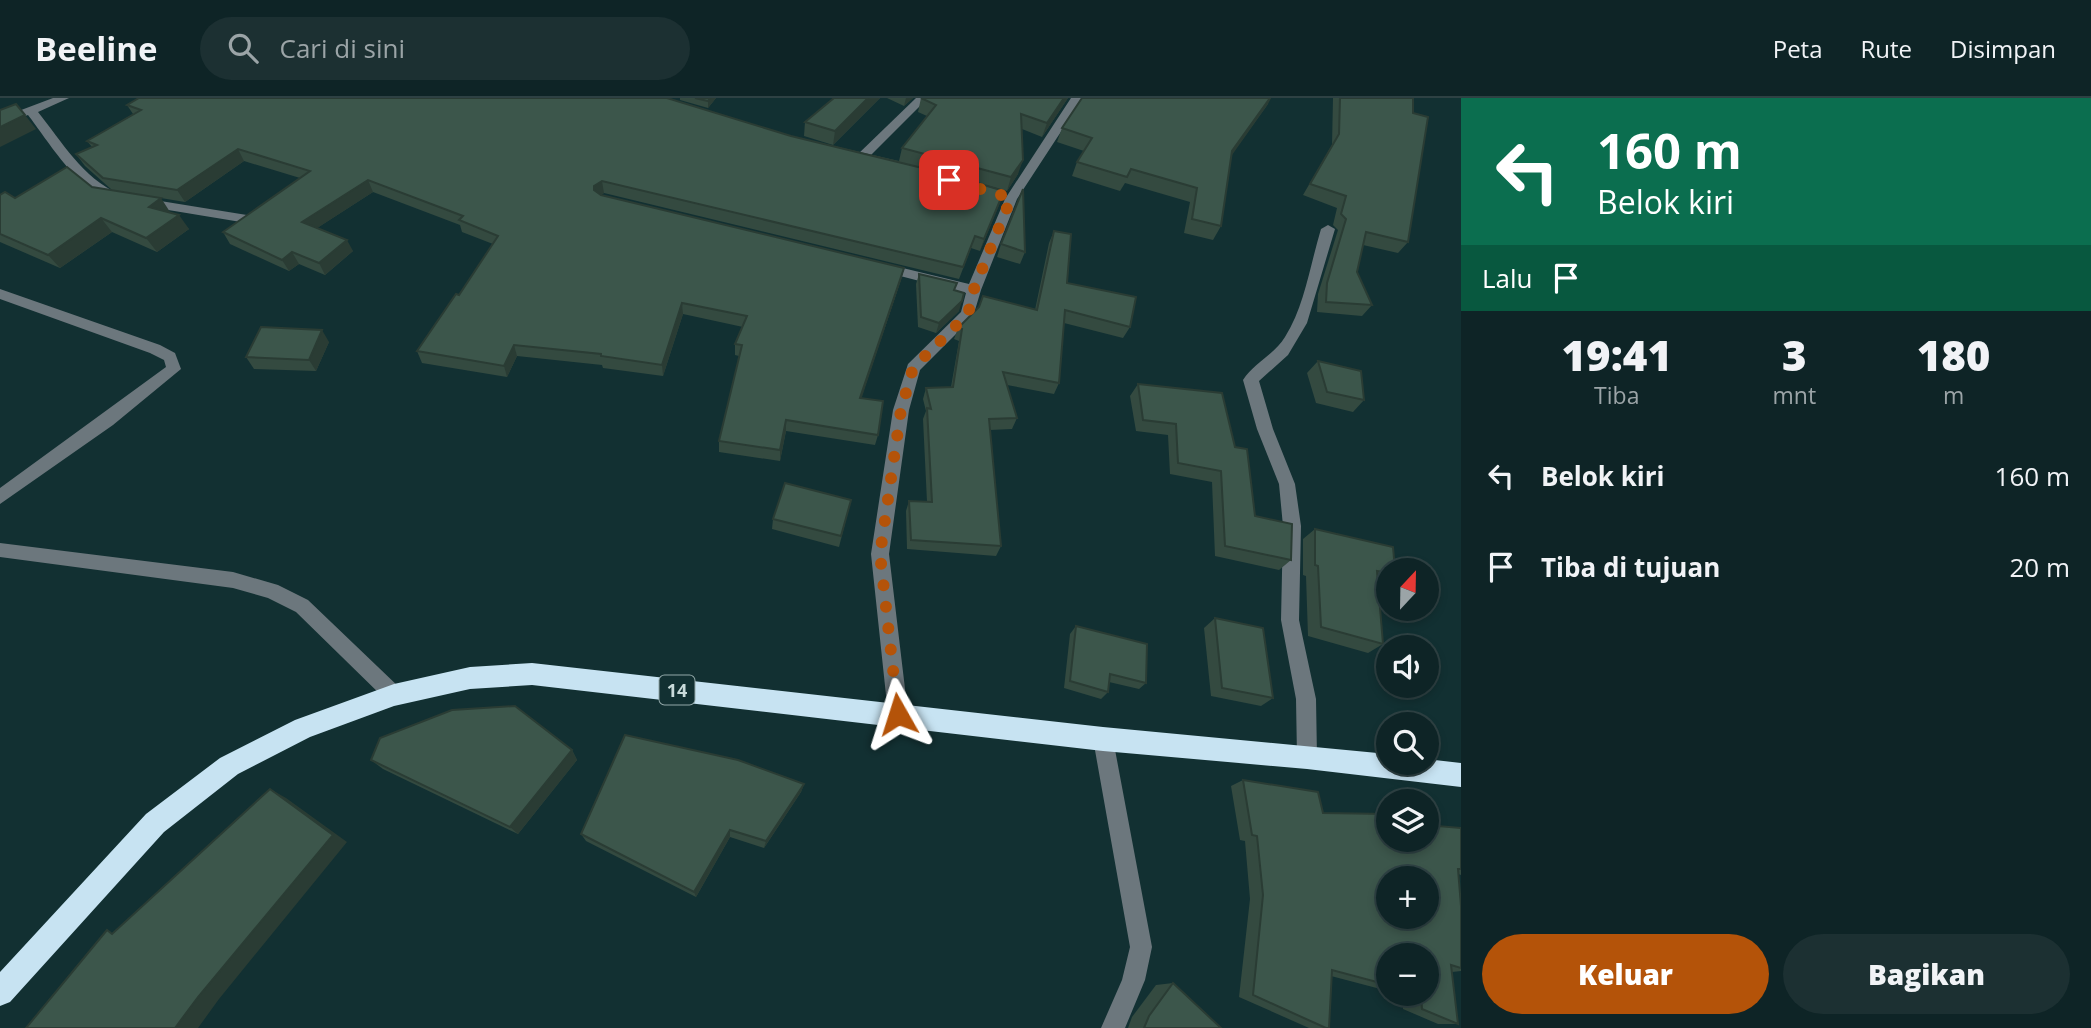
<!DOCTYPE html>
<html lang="id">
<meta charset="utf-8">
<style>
:root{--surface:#0e2426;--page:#1c3032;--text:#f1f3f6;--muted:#9ba4a7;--line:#2e4143;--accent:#b45309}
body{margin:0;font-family:"Open Sans",sans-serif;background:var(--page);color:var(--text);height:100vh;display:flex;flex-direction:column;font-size:26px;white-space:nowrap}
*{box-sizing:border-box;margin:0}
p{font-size:23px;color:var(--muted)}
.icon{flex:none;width:38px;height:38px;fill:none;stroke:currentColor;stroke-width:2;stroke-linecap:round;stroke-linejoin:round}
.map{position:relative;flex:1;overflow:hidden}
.details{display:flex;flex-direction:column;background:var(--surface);width:630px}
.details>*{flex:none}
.top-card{background:#0b6e4f;color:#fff;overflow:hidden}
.needle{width:46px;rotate:22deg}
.fabs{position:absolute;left:1376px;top:460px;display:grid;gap:14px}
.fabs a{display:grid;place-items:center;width:63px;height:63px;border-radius:50%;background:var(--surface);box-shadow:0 4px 10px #0003,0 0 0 2px var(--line);font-size:35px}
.pin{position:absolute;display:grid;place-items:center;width:60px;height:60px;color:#fff;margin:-30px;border-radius:14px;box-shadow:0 4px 10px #0006}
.me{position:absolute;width:77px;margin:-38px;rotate:354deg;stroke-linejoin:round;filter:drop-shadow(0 0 5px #0008)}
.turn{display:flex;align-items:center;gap:24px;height:147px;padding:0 21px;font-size:32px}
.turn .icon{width:91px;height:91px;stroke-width:2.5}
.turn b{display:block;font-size:49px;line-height:60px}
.then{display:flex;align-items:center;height:66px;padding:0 21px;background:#0003;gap:14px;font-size:26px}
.eta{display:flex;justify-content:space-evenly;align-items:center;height:119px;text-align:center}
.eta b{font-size:42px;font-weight:800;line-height:49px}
.action{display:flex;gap:14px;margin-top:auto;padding:14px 21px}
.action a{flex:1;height:80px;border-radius:42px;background:var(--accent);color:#fff;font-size:28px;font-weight:800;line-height:80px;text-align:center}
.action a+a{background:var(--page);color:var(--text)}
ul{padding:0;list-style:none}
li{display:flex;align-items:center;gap:21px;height:91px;padding:0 21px}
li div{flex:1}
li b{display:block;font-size:26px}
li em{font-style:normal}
header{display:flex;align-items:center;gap:42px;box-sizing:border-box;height:98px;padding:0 35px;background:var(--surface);border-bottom:2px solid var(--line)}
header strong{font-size:33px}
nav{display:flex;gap:38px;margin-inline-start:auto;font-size:24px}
.search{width:490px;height:63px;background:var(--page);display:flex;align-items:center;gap:18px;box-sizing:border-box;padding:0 24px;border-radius:38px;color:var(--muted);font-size:26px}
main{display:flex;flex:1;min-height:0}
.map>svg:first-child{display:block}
</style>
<header>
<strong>Beeline</strong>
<div class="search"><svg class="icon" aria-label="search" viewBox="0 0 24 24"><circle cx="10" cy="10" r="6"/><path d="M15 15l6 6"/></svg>Cari di sini</div>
<nav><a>Peta</a><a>Rute</a><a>Disimpan</a></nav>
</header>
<main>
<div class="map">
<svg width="1461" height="930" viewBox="0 0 1461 930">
<rect width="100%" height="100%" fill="#123032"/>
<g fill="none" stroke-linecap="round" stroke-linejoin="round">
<g fill="#6c777d" fill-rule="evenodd">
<path d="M53,0h16l-31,14c24,30 45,66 81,82v6c-32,5 -73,-62 -91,-85l-28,10v-7z"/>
<polygon points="916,0 928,0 864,64 856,64 856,58"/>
<polygon points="1071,0 1083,0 1017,101 981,192 973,219 920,272 909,312 889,456 908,616 905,623 898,625 891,623 888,616 871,456 893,312 908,266 961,214 966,195 877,172 875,169 882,165 969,186 1005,101"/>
<polygon points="142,100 253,118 259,122 253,126 138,107 136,104"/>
<path d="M1328,127l7,4 -28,94 -19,32 -29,26 14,48 22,55 6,42 -2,94 17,79 1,58 -3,7 -7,3 -7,-3 -3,-7 -1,-58 -15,-79 2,-94 -4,-42 -22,-55 -14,-49c11,-17 31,-25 42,-43 20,-32 25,-72 36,-108z"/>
<polygon points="0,191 160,247 175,255 181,271 113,327 0,406 0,390 166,269 164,262 150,255 0,201"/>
<polygon points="0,445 233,474 278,487 308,502 401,591 404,597 401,603 394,606 387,603 296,514 268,500 233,490 0,459"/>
<polygon points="1103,631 1110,634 1113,641 1152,849 1145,882 1125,930 1101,930 1122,882 1130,849 1093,641 1096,634"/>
</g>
<polygon fill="#c7e3f2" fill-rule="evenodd" points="532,565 1103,629 1388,656 1388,665 1426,665 1426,661 1461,665 1461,689 1307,671 1103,653 532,587 470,591 394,608 310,639 238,676 164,734 10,904 0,908 0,874 146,716 220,660 295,622 394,586 470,569"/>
</g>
<g fill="#344a40">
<polygon points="680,0 716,0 708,10 680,2"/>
<polygon points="834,0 880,0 833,47 804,38 805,24"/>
<polygon points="887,0 913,0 904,8"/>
<polygon points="921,0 1068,0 1042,39 1022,31 1018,76 1007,93 986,87 1004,93 980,153 971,150 959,181 604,95 601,97 904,170 901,182 861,300 878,337 875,347 786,333 780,363 719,354 719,343 739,258 735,257 735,246 743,229 683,216 663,278 603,270 602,267 517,258 507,279 422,265 417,253 459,197 493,146 462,134 460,127 373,94 317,130 353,153 325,177 299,166 289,173 230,146 223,134 300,80 244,63 185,104 112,92 85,68 76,56 92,49 87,43 133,16 127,7 791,38 899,63 902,50 927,18 918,14"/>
<polygon points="1333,0 1413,0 1408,144 1398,155 1363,147 1357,174 1372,207 1362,218 1317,214 1318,196 1338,132 1333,127 1337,110 1303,97 1332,47"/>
<polygon points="1268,6 1232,56 1221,128 1213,142 1184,135 1190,104 1125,85 1120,93 1072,78 1077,64 1084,53 1057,44 1062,30"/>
<polygon points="92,89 170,114 189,131 157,154 112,134 60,170 0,144 0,97 15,100"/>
<polygon points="1054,133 1067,185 1130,229 1123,240 1064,225 1059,285 1054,296 1007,287 1017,320 1012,331 990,332 1001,448 996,458 907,451 906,413 909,403 927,404 923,321 926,313 923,301 926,290 951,289 959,243 954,241 958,230 1035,212 1049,145"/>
<polygon points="1001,146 1025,154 1020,166 997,159"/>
<polygon points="919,176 955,192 959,213 936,235 918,229 916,186"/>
<polygon points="329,244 316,273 254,271 246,259"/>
<polygon points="1318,263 1364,302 1353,314 1316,305 1307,275"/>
<polygon points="1138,286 1235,349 1255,418 1291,462 1279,472 1215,458 1212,384 1170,376 1168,337 1136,333 1130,298"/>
<polygon points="851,402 839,449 772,431 773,421"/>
<polygon points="1315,431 1388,472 1388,483 1382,487 1378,486 1383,546 1368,555 1308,538 1306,478 1303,477 1303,441"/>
<polygon points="1215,520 1273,600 1261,608 1211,598 1204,530"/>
<polygon points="1076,528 1146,585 1139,591 1109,584 1108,594 1101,601 1064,590 1070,536"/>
<polygon points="572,652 577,662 518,736 383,671 371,662"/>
<polygon points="1243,682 1388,742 1461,730 1461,777 1458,776 1461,808 1461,873 1452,874 1458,926 1438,926 1403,911 1402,897 1400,896 1426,896 1388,858 1388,893 1331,878 1329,930 1309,930 1239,899 1250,801 1245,743 1240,742 1231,688"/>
<polygon points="804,686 801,694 764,750 730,739 696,799 586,743 581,736"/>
<polygon points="1173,885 1221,930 1128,930 1132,919 1156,887"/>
</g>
<g fill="#2a3c34">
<polygon points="710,0 716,0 708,10 708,3"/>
<polygon points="868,0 880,0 833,47 835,33"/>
<polygon points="906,0 913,0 904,8"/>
<polygon points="1064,0 1068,0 1042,39 1047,25"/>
<polygon points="1270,0 1271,0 1268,6 1225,67 1232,53"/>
<polygon points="25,17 36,31 0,49 0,29"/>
<polygon points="238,51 244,63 185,104 177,92"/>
<polygon points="1023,62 1018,76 1007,93 1011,79"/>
<polygon points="368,82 373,94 308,136 302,124"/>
<polygon points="602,83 604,95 596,100 596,104 594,88"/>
<polygon points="1004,93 1000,105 980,153 984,141"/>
<polygon points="161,100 170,114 149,109"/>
<polygon points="179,117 189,131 157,154 146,140"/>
<polygon points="101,120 112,134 60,170 48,157"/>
<polygon points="347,142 353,153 325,177 319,165"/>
<polygon points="292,154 299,166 289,173 282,162"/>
<polygon points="904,170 901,182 858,311 860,300"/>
<polygon points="962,203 959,213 936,235 939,225"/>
<polygon points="682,205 683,216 663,278 662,267"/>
<polygon points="322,232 329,244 316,273 309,262"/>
<polygon points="514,247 517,258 507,279 504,268"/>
<polygon points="786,322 786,333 780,363 780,352"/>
<polygon points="572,652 577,662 518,736 510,729"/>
<polygon points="804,686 801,694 764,750 766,743"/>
<polygon points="270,691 286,700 347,744 219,901 198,930 175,930"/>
<polygon points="730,732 730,739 696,799 694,794"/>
</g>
<g fill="#3c564b" stroke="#2a3c34" stroke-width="2" fill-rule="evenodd">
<polygon points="139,0 667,0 791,38 947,76 1004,93 984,141 975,138 963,169 602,83 594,88 594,92 601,97 904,170 860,300 883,303 878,337 786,322 780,352 719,343 742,247 735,246 747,218 682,205 662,267 601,258 601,256 514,247 504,268 417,253 456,196 459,197 498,138 459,122 463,118 368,82 302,124 347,142 319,165 292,154 282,162 223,134 310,73 238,51 177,92 103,80 76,56 97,47 87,43 141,12 127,7"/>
<polygon points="695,0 710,0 708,3"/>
<polygon points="834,0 868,0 835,33 805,24"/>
<polygon points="921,0 1064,0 1047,25 1021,16 1023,62 1011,79 902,50 936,7"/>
<polygon points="1082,0 1270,0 1232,53 1221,128 1192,121 1197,90 1131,71 1127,79 1077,64 1092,40 1062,30"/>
<polygon points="1340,0 1413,0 1413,15 1428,19 1408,144 1366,134 1357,174 1372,207 1326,204 1327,185 1346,121 1341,116 1346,98 1310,86 1339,36"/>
<polygon points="16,6 25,17 0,29 0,12"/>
<polygon points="67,69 92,89 161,100 149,109 179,117 146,140 101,120 48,157 0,136 0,97 5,94 15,100"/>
<polygon points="1023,91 1025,154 1001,146"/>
<polygon points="1054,133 1071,136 1067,185 1136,199 1130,229 1065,212 1059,285 1003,274 1017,320 989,321 1001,448 911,442 909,403 932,404 927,310 931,311 926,290 953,289 962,231 958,230 979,209 983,198 1037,212"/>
<polygon points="919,176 957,185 954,192 964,195 962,203 939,225 921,219"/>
<polygon points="261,229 322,232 309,262 246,259"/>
<polygon points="1318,263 1361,273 1364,302 1327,294"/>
<polygon points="1138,286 1222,295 1235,349 1247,351 1255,418 1292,426 1291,462 1225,448 1221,373 1178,365 1176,326 1143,322"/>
<polygon points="785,385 851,402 841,438 773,421"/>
<polygon points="1315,431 1393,449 1395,472 1388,472 1388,475 1377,473 1383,546 1321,529 1318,468 1315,467"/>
<polygon points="1215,520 1263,530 1273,600 1222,590"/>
<polygon points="1076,528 1147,546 1146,585 1110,576 1108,594 1070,583"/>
<polygon points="515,608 572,652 510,729 371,662 380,640 452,612"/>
<polygon points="625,637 738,662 804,686 766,743 730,732 694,794 581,736"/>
<path d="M1243,682l75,12 5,21 65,1v26h38v-15l35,3v41h-3l3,37v62l-10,-3 7,59 -36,-15 -1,-15h5v-38h-38v29l-56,-15 -3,58h-3l-73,-33 10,-100 -6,-59 -5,-1zM1388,780h38v39h-38z"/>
<polygon points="270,691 333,737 198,899 175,930 26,930 107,832 112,836"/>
<polygon points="1173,885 1221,930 1144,930 1149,918"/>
</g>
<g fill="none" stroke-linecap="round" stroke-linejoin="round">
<polyline stroke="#b45309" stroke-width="12" stroke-dasharray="0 21.6" points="898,616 880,456 901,312 913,270 968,216 974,191 1011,100 949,82"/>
</g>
<g text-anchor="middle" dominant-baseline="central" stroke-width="5" stroke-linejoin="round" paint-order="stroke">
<rect fill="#123032" stroke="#92a7a8" stroke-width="2" x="659.5" y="577.5" width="35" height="29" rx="5"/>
<g font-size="18" font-weight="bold" fill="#c9dada">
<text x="677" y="592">14</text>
</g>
</g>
</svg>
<div class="fabs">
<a><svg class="needle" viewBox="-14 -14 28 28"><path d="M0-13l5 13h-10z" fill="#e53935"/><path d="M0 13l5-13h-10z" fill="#9ba4a7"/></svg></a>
<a><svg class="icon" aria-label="sound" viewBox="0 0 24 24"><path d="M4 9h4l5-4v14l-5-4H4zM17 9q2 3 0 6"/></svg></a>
<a><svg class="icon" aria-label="search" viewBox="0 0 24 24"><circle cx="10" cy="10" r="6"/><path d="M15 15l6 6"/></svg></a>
<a><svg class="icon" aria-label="layers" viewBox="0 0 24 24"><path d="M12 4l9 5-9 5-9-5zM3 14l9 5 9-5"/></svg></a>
<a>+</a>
<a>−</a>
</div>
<div class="pin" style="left:949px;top:82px;background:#d93025"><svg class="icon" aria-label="arrive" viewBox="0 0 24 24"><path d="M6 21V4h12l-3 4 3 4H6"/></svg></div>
<svg class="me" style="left:898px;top:616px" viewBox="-20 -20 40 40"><path d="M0-17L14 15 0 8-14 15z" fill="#b45309" stroke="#fff" stroke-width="4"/></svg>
</div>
<section class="details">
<div class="top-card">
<div class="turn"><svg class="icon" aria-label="left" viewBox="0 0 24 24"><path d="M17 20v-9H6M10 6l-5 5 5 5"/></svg><div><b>160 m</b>Belok kiri</div></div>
<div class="then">Lalu<svg class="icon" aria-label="arrive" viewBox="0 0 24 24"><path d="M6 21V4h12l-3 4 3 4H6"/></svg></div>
</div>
<div class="eta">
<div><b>19:41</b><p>Tiba</p></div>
<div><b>3</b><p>mnt</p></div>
<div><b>180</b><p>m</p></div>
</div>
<ul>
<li><svg class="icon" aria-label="left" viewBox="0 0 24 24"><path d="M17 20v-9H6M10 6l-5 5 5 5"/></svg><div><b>Belok kiri</b></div><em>160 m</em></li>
<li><svg class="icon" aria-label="arrive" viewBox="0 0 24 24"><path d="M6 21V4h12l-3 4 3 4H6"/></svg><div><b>Tiba di tujuan</b></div><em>20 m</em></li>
</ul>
<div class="action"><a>Keluar</a><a>Bagikan</a></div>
</section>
</main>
